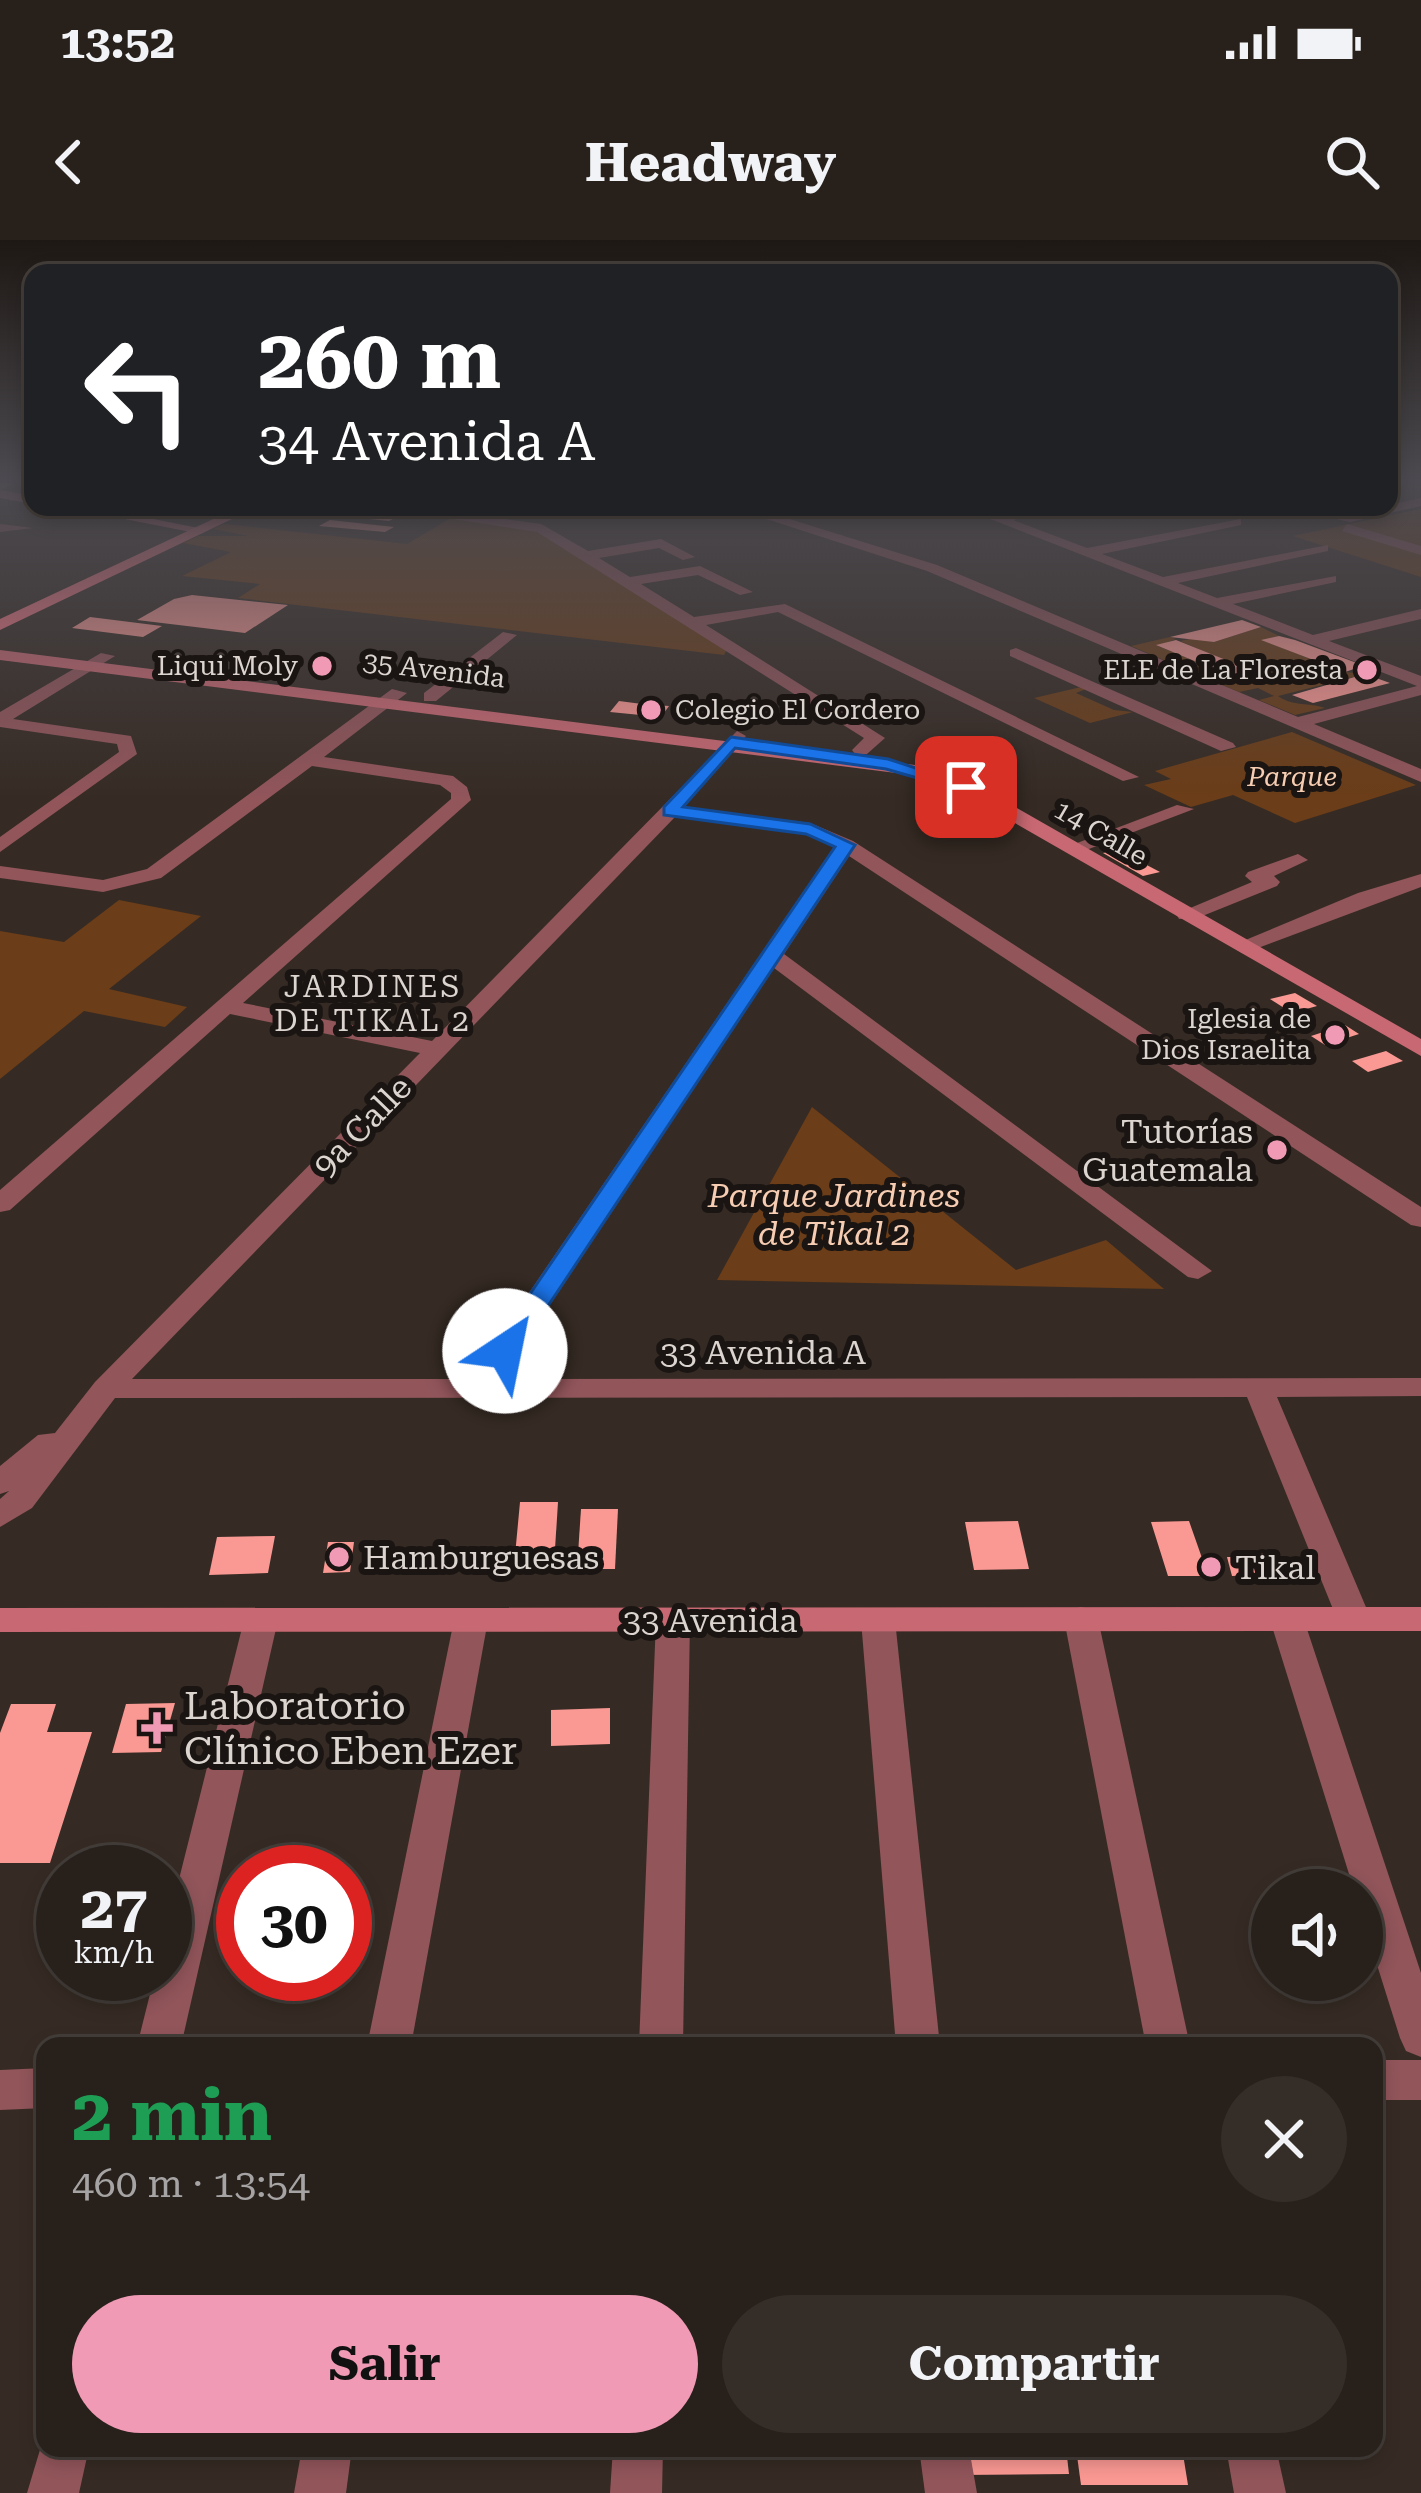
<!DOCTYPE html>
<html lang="es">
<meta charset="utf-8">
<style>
:root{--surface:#28201b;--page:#342d28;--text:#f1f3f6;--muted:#a5a3a3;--line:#443e3a;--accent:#f09ab5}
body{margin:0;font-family:"Roboto Serif",serif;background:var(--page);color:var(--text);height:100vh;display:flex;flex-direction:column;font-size:45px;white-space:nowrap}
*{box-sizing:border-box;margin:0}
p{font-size:39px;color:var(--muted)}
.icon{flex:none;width:66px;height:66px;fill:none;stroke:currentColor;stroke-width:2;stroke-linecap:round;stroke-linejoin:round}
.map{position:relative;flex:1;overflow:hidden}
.sheet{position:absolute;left:36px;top:1797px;width:1347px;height:420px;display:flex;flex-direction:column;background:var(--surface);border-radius:24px;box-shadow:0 6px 18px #0003,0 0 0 3px var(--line)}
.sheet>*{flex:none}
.guide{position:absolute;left:24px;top:24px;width:1374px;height:252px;border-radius:24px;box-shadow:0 6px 18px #0003,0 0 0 3px var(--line);background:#202124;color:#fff;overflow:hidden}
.tools{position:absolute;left:1251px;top:1629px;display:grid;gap:24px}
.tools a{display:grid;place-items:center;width:132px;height:132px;border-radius:50%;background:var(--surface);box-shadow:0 6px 18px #0003,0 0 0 3px var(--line);font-size:60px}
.speed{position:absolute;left:36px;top:1605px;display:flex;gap:24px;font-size:60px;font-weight:700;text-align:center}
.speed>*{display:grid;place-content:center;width:156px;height:156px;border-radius:50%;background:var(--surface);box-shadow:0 6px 18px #0003,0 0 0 3px var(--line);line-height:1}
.speed small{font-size:30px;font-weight:400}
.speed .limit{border:18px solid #d22;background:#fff;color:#111}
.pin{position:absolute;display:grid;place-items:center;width:102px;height:102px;color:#fff;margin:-51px;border-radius:24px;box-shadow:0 6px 18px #0006}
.me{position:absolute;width:132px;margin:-66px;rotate:34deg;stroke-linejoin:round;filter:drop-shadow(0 0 9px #0008)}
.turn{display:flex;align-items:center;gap:42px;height:252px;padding:0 36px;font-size:54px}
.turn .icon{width:156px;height:156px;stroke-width:2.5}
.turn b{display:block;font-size:84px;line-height:102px}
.round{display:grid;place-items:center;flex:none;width:126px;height:126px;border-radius:63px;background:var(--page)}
.headline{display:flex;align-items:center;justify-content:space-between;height:204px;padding:0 36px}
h1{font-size:72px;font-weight:700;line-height:90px;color:#1e9e55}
.primary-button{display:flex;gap:24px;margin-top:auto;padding:24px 36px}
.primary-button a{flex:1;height:138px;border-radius:72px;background:var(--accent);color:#111;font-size:48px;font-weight:700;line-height:138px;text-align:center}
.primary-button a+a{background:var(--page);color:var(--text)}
.status{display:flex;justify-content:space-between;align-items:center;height:84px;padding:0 60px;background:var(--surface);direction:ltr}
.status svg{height:33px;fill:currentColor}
header{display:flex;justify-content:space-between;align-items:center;height:156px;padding:0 36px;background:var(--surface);font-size:54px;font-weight:700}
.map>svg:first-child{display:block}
</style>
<div class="status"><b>13:52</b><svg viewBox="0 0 49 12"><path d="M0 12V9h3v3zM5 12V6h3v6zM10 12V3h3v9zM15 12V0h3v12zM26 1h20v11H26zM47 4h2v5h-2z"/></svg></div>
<header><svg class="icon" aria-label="back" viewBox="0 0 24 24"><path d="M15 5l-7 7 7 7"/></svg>Headway<svg class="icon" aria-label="search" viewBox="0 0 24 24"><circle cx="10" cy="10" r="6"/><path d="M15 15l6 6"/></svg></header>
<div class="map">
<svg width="1421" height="2253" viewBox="0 0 1421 2253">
<rect width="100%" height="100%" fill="#362b24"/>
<g fill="#6b3d18">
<polygon points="1421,269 1421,337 1293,296"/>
<polygon points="451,278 533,289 728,407 724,415 238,358 260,344 182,336 231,312 183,303 198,296 249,296 213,289 224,284 407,304"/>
<path d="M1261,387l18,9 -15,5 81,31 21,2 -88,22c16,11 30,6 47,12l-30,7 -36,-15 15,-4 -16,-8 -19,4 -108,-46 39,-9 6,2 -18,7 88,36 16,-5 -82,-36 14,-3 20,4z"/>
<polygon points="1081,447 1086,449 1076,453 1114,470 1133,472 1090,483 1034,458"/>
<polygon points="1292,492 1416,545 1295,583 1233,555 1191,567 1144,545 1171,539 1155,531"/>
<polygon points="119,660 201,676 109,749 187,767 165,787 84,771 0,839 0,691 64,702"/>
<polygon points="812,867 1016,1030 1106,1000 1164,1049 717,1040"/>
</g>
<g fill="#fa9893">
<polygon points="311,267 348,267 402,274 389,281 302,272"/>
<polygon points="330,280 394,287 385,292 319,286"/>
<polygon points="192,355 288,365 245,393 137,380 174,359"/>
<polygon points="90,377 162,386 143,397 72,388"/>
<polygon points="1242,380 1261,387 1214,402 1170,397"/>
<polygon points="1279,396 1295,400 1381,432 1371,435 1354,429 1345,432 1261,400"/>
<polygon points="1176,400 1261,434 1264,437 1245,442 1156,405"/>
<polygon points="1365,434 1390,443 1313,463 1292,455"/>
<polygon points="619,461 642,464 669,466 661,477 610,472"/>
<polygon points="1127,607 1149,620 1141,622 1160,632 1143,636 1103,613"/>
<polygon points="1295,753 1317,766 1292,773 1270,759"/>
<polygon points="1345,785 1359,794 1325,805 1311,796"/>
<polygon points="1386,811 1403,821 1368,832 1352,821"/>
<polygon points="520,1262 558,1262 554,1325 514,1326"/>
<polygon points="581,1269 618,1269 615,1329 577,1329"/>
<polygon points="1018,1281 1029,1329 974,1330 965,1282"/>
<polygon points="1189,1281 1202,1318 1215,1319 1220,1336 1168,1336 1151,1282"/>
<polygon points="275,1296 268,1333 209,1335 217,1297"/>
<polygon points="328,1302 354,1302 350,1332 323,1333"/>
<polygon points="1227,1317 1250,1317 1256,1335 1232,1336"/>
<polygon points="175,1463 161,1512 112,1513 126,1464"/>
<polygon points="11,1464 56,1464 47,1492 92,1492 50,1623 0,1623 0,1493"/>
<polygon points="610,1468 610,1504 551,1506 551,1470"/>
<polygon points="955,2208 1066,2208 1069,2234 958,2235"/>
<polygon points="1076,2208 1182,2208 1188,2245 1081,2245"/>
</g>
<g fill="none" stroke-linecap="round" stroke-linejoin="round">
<g fill="#91555a" fill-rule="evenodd">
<polygon points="0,243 14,243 0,250"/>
<polygon points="1421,258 1421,266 1350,282 1285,267 1350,274"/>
<polygon points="376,267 414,267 541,284 588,311 661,299 695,317 683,320 659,308 599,318 630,337 700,326 753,352 740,355 698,335 641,344 694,377 785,364 1139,537 1123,541 778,372 706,385 885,498 867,514 855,514 852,510 864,498 537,292"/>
<polygon points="567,267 584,267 586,269 579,273"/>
<polygon points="730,267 751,267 937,325 1298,477 1417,446 960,267 979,267 999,275 1070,267 1013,280 1087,308 1241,279 1241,285 1102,314 1163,337 1328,305 1328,311 1178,343 1217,358 1336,336 1336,342 1233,364 1313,395 1421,369 1421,379 1329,401 1421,436 1421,455 1314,484 1421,529 1421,542 927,331"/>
<polygon points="0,284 33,288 0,292"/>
<polygon points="1347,284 1421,306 1421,315 1342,291"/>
<polygon points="503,392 517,395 436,461 424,461 424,453"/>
<polygon points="1016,408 1233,503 1236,507 1221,511 1010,416 1010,410"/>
<polygon points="101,413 115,416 13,479 131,496 137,514 0,612 0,597 119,512 117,504 0,487 0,472"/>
<path d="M392,449l15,4 -83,64 129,19 14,11 4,13 -228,203 189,38 305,-310 9,5 -62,71 126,16 43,18 568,366v20l-10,-2 -562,-369 -65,98 428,317 -14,8 -10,-2 -414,-309 -274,411 921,-1v18l-144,1 94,222 -5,9 -12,3 -12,-3 -5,-9 -90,-222 -1132,1 -83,110 -32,19v-28l9,-8 -9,3v-28l38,-31 17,-2 40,-51 325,-329 -190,-39 -220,196 -10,2v-22l451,-391v-6l-11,-8 -128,-19 -151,112 -58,14 -103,-14v-12l103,14 44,-11zM675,577l131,17 28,13 -364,532h-338z"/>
<polygon points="1177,565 1194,569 1081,612 1064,608"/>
<polygon points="1298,614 1308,620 1274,636 1280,642 1277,646 1195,679 1179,679 1176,674 1252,642 1245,636 1248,632"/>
<polygon points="1421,634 1421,647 1250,711 1242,713 1231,706 1358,653"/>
<polygon points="1081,1367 1093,1370 1098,1379 1190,1806 1146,1806 1064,1379 1069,1370"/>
<polygon points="261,1368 273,1371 278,1380 181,1806 137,1806 155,1734 165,1734 165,1695 244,1380 249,1371"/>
<polygon points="471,1368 483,1371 488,1380 411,1806 367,1806 454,1380 459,1371"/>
<polygon points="673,1368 685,1371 690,1380 683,1806 639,1806 656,1380 661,1371"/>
<polygon points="878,1368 890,1371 895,1380 940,1806 896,1806 861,1380 866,1371"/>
<polygon points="1287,1368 1299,1371 1304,1380 1421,1733 1421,1817 1406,1811 1400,1798 1362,1677 1362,1650 1354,1650 1270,1380 1275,1371"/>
<rect x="1374" y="1820" width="47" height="40"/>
<polygon points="45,1828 45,1868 0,1870 0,1830"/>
<polygon points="45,2193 45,2208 89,2208 79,2253 27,2253"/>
<polygon points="302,2208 352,2208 346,2253 294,2253"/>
<polygon points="613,2208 663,2208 662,2253 610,2253"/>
<polygon points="919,2208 969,2208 977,2253 925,2253"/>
<polygon points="1226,2208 1276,2208 1286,2253 1234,2253"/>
</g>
<g fill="#c86872" fill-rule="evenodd">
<polygon points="0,250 33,256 33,264 0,258"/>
<polygon points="64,267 94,267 208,290 201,294"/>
<polygon points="0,410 923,526 973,543 1421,799 1421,816 959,551 912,535 0,420"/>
<polygon points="1421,1367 1421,1391 0,1392 0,1368"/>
</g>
<polygon fill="#f27784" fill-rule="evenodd" points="239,267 257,267 0,390 0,379"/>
</g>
<linearGradient id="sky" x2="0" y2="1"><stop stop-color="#1e1814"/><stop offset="0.43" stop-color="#4c4a50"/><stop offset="1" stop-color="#4c4a50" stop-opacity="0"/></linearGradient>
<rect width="1421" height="559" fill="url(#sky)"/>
<polygon fill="#1a73e8" stroke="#114b97" stroke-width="3" points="731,497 888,519 974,547 966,552 886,529 735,508 683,567 810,584 855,605 514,1117 495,1117 491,1111 835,607 806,594 664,575 664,567"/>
<g fill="#f09ab5" stroke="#1a1512" stroke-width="4.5">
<circle cx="322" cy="426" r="12"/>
<circle cx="1367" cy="430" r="12"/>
<circle cx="651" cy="470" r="12"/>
<circle cx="1335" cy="795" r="12"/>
<circle cx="1277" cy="910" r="12"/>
<circle cx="339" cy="1317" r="12"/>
<circle cx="1211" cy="1327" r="12"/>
<path d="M151 1470h12v12h12v12h-12v12h-12v-12h-12v-12h12z"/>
</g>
<g text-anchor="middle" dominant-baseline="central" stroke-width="12" stroke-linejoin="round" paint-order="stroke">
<g font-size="27" fill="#dbd4cf" stroke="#1a1512" text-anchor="end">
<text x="298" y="426">Liqui Moly</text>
<text x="1343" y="430">ELE de La Floresta</text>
<text x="675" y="470" text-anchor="start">Colegio El Cordero</text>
<text x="1311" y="779">Iglesia de<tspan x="1311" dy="31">Dios Israelita</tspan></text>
</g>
<g font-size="27" fill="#dbd4cf" stroke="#1a1512">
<text transform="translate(434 430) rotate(7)">35 Avenida</text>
<text transform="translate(1101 593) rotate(30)">14 Calle</text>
</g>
<g font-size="27" font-style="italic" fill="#f6cdb2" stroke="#1a1512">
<text x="1292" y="537">Parque</text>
</g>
<g font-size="30" letter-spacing="3" fill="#dbd4cf" stroke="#1a1512">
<text x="373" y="746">JARDINES<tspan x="373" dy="34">DE TIKAL 2</tspan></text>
</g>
<g font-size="33" fill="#dbd4cf" stroke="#1a1512">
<text transform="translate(362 886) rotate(-46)">9a Calle</text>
<text x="763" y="1112">33 Avenida A</text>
<text x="710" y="1380">33 Avenida</text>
</g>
<g font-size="33" fill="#dbd4cf" stroke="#1a1512" text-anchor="start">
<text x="1253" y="891" text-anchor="end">Tutorías<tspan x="1253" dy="38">Guatemala</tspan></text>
<text x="363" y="1317">Hamburguesas</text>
<text x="1235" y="1327">Tikal</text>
</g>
<g font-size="33" font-style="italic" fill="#f6cdb2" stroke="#1a1512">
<text x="834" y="955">Parque Jardines<tspan x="834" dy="38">de Tikal 2</tspan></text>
</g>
<g font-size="39" fill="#dbd4cf" stroke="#1a1512" text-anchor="start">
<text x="184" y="1466">Laboratorio<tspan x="184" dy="45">Clínico Eben Ezer</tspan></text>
</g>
</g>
</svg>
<div class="tools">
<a><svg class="icon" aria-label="sound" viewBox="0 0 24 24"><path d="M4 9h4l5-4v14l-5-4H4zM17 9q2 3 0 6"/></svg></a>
</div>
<div class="speed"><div>27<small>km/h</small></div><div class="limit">30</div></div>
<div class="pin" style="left:966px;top:547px;background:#d93025"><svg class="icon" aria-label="arrive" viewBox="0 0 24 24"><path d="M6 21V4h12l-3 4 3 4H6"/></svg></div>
<svg class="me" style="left:505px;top:1111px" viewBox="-20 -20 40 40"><circle r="19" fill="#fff"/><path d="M0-13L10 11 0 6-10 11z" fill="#1a73e8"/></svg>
<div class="guide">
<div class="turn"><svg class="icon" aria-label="left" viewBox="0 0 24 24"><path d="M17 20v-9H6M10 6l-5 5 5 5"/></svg><div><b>260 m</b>34 Avenida A</div></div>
</div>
<section class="sheet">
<div class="headline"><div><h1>2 min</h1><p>460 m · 13:54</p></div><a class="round"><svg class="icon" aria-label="close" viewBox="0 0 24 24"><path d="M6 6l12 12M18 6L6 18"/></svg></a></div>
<div class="primary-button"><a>Salir</a><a>Compartir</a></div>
</section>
</div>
